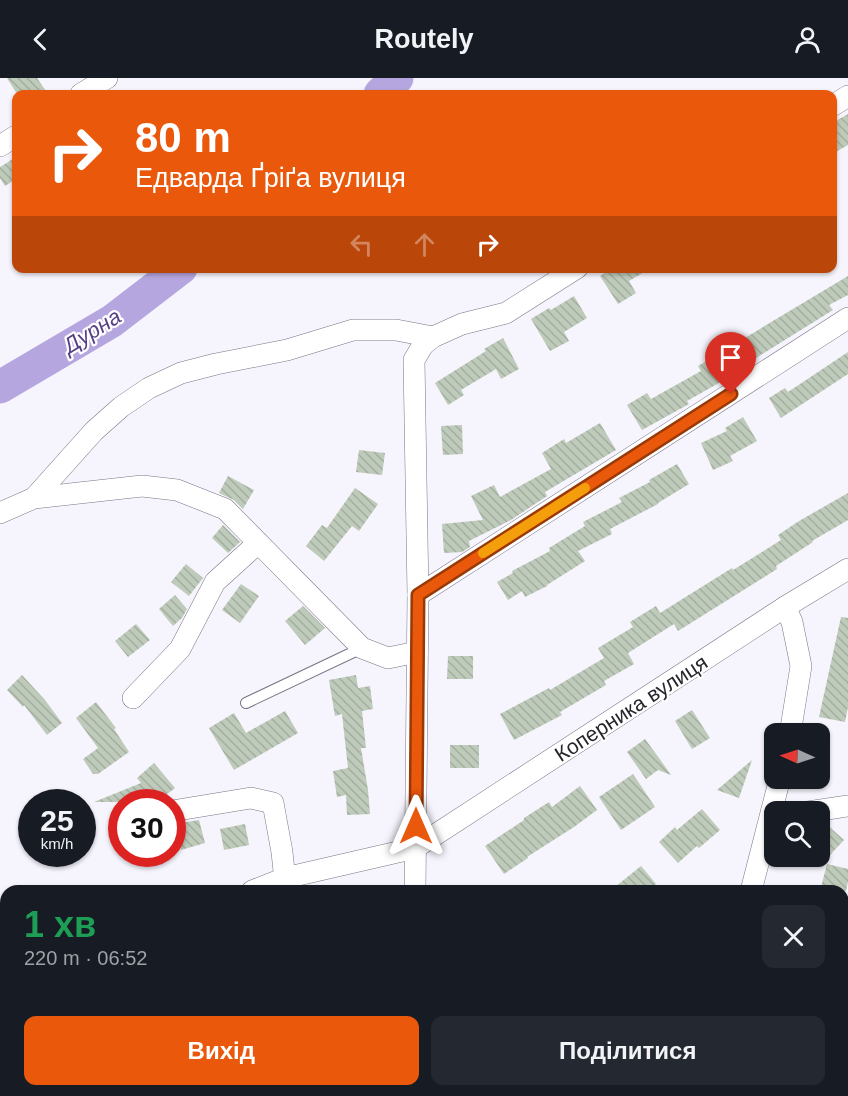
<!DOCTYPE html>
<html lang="uk">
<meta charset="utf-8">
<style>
:root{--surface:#171b24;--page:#242831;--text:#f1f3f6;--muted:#9ea1a6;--accent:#ea580c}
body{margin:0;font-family:Helvetica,sans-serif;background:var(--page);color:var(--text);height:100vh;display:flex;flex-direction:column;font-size:22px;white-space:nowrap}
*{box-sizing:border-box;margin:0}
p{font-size:20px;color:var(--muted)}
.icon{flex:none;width:33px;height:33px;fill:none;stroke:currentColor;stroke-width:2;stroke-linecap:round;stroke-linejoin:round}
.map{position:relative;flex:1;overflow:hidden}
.panel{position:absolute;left:0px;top:807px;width:849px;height:212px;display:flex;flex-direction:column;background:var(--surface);border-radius:18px 18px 0 0;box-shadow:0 2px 4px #0004}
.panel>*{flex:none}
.hud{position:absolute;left:12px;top:12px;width:825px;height:183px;border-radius:12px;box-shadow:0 2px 4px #0004;background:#ea580c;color:#fff;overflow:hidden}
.needle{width:39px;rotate:273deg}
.buttons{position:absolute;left:764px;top:645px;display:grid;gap:12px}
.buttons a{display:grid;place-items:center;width:66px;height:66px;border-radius:12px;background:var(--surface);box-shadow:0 2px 4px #0004;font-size:30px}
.speed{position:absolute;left:18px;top:711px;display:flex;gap:12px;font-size:30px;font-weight:700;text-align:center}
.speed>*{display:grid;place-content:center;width:78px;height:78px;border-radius:50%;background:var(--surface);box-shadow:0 2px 4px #0004;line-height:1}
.speed small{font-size:15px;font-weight:400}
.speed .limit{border:9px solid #d22;background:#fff;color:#111}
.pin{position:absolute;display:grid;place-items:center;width:51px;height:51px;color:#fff;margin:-62px -26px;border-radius:50% 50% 50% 0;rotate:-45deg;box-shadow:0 0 6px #0007}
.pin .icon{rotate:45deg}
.me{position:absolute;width:66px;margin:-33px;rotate:0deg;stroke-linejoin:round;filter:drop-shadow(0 0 4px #0008)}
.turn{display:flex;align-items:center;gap:21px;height:126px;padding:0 24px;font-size:27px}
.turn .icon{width:78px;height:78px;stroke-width:2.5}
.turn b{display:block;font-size:42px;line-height:51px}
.lanes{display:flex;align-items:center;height:57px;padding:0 24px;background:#0003;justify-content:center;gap:30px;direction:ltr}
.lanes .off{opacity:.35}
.round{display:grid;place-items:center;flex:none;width:63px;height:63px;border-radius:12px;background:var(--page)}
.head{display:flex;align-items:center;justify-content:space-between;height:102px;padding:0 24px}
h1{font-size:36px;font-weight:700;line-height:45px;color:#1e9e55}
.action{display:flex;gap:12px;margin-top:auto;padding:12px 24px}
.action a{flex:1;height:69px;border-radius:12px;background:var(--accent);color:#fff;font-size:24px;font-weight:700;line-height:69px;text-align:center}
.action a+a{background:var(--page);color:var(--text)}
header{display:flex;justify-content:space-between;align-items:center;height:78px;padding:0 24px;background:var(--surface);font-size:27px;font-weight:700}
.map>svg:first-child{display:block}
</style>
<header><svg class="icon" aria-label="back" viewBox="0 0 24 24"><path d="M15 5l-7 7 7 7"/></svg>Routely<svg class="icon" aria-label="person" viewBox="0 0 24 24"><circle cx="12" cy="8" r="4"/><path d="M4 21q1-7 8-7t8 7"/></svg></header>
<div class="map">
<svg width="848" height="1018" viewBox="0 0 848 1018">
<defs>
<pattern id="building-back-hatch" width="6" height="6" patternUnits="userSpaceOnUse" patternTransform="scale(1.5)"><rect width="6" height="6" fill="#bfcbba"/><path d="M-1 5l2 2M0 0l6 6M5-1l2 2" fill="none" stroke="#a4aea0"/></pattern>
</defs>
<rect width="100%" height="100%" fill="#f6f4fc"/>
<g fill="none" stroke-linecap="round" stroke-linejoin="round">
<g stroke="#b6a6df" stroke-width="33">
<polyline points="380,16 397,0"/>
<polyline points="0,309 112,243 181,190"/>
</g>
</g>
<g fill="url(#building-back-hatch)">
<polygon points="7,0 37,0 48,16 17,16"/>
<polygon points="848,36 848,67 832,76 832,45"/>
<polygon points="16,79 16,101 5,108 0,100 0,89"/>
<polygon points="612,190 651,190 629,203 636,215 618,226 600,198"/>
<polygon points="848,198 848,217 829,227 833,232 732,295 733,297 687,323 689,326 642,352 627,327 647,315 651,321 701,293 698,288"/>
<polygon points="574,218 587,240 564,254 569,263 550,273 531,241 549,230 551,232"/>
<polygon points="503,260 519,291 501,301 496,291 461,312 464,317 448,327 435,305 486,273 484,271"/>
<polygon points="848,274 848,296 781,340 769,320 785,310 788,314"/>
<polygon points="743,339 757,363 730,378 733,383 713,392 701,365 727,353 725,350"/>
<polygon points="600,345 616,372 545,414 547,418 511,442 469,463 470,469 462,474 444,475 442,446 483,442 471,418 494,407 500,419 551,391 542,375 564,361 566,365"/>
<polygon points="462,347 463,376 443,377 441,348"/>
<polygon points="359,372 385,375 382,397 356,394"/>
<polygon points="677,386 689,406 658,425 658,426 610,451 612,456 578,473 585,483 547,507 547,508 525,519 522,513 508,522 497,504 513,495 512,493 550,473 549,470 585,448 583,444 622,424 619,420 650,404 649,402"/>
<polygon points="228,398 254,412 243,431 234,422 219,415"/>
<polygon points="355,410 378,426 359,453 352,448 324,483 306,468 322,447 327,450"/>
<polygon points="848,415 848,442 812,463 813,464 776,488 777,491 678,553 674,546 628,575 634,586 604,603 606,607 560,634 562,637 514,662 500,636 549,610 550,612 604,580 598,570 633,549 630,544 656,528 660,535 732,490 733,492 781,462 778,457 799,443"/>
<polygon points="223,447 240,464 228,475 212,460"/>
<polygon points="186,486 203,500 189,518 171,504"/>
<polygon points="241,506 259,518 240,545 222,532"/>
<polygon points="175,517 187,531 182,540 173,548 159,531"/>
<polygon points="303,528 325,550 305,567 285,543"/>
<polygon points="841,539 848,540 848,629 845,644 819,639"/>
<polygon points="136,546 150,562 128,579 115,563"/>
<polygon points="448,578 473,578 473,601 447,601"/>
<polygon points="22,597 45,622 62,645 47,657 24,627 23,629 7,612"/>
<polygon points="356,597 358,610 370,608 373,631 362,633 366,670 361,670 368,712 370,736 347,737 346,717 337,719 333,693 348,690 342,636 335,638 329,602"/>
<polygon points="96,624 116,650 114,651 129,674 98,696 93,696 83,681 98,670 76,640"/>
<polygon points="692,632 710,660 692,671 675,643"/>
<polygon points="285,633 298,655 234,692 209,650 234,635 246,655"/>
<polygon points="645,661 659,680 671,697 658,692 646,701 627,674"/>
<rect x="450" y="667" width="29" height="23"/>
<polygon points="752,682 739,720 717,712"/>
<polygon points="154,685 175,710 157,724 94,724 141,705 137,700"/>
<polygon points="633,696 655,729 621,752 599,719"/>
<polygon points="580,708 597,732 574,749 527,779 528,780 504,796 485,768 524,742 524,740 549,724 552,729"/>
<polygon points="702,731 720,752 699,770 697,768 678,785 659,764 675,749 677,752"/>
<polygon points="199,742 205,765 181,772 174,746"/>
<polygon points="824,744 844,762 819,789 819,745"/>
<polygon points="245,746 249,767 224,772 220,751"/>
<polygon points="827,786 848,791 848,804 846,813 820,813"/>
<polygon points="641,788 656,806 648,813 610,813"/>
</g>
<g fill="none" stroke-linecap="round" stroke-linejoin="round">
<g stroke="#7a7587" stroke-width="12">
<polyline id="lane" points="246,625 362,570"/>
</g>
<g stroke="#7a7587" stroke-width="22">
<g id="street">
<polyline points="81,16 107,0"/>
<polyline points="832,28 848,18"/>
<polyline points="0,68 16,58"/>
<polyline points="34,420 94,353 121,329 149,310 181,295 216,286 287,272 353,252 396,252 433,259"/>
<polyline points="0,435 34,420 142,408 177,412 225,431 362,570 388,580 417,574"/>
<polyline points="418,517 848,240"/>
<polyline points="785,529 792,544 801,588 790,656"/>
<polyline points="133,620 180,571 215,504 258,465"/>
<polyline points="172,733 251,720 273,725 282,774 286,812"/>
<polyline points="808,734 848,728"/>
<polyline points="252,813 285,800 415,770 785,529 848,491"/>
<polyline points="415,813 418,517 414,282 423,267 433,259 462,246 506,235 577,190"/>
<polyline points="751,813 780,700"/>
<polyline points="0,910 6,908"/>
<polyline points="0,1010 3,1018"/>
<polyline points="302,1012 302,1018"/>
<polyline points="412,1018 412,1012"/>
<polyline points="479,1018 485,1012"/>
<polyline points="706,1018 707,1012"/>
</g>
</g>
<use href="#lane" stroke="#fff" stroke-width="10"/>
<use href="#street" stroke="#fff" stroke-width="21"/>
</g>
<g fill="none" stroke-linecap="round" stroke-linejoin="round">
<g stroke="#983908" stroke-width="15">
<polyline id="route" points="416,748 418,517 731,316"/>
</g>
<use href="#route" stroke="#ea580c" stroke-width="10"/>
<polyline stroke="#f59e0b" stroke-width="10" points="483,475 585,410"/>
</g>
<g text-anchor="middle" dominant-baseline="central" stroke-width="4.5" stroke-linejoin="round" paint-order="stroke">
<g font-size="21" fill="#28262d" stroke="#fff">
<text transform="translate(631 630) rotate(-33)">Коперника вулиця</text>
</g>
<g font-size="22" font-style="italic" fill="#573f85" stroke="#fff">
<text transform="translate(92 253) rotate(-32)">Дурна</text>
</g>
</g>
</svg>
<div class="buttons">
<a><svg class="needle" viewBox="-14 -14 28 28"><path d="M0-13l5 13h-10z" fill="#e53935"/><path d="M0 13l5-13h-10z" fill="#9ea1a6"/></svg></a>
<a><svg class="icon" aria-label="search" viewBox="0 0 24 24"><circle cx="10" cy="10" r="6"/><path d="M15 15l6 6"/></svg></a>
</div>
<div class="speed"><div>25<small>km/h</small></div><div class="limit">30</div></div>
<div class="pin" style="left:731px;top:316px;background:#d93025"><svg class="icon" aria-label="arrive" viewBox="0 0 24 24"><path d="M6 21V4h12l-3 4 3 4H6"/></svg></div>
<svg class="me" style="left:416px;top:748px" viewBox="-20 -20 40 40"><path d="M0-17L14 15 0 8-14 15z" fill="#ea580c" stroke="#fff" stroke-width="4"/></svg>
<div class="hud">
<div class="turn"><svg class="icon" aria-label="right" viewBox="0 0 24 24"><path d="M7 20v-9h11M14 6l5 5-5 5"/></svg><div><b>80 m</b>Едварда Ґріґа вулиця</div></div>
<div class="lanes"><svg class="icon off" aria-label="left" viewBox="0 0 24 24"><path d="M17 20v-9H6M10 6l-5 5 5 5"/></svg><svg class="icon off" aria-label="ahead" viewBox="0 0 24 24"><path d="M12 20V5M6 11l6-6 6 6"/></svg><svg class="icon" aria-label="right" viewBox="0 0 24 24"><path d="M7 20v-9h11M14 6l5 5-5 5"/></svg></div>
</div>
<section class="panel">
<div class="head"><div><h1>1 хв</h1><p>220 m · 06:52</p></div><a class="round"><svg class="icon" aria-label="close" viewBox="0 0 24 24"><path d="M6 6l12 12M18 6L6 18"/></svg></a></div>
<div class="action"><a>Вихід</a><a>Поділитися</a></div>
</section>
</div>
